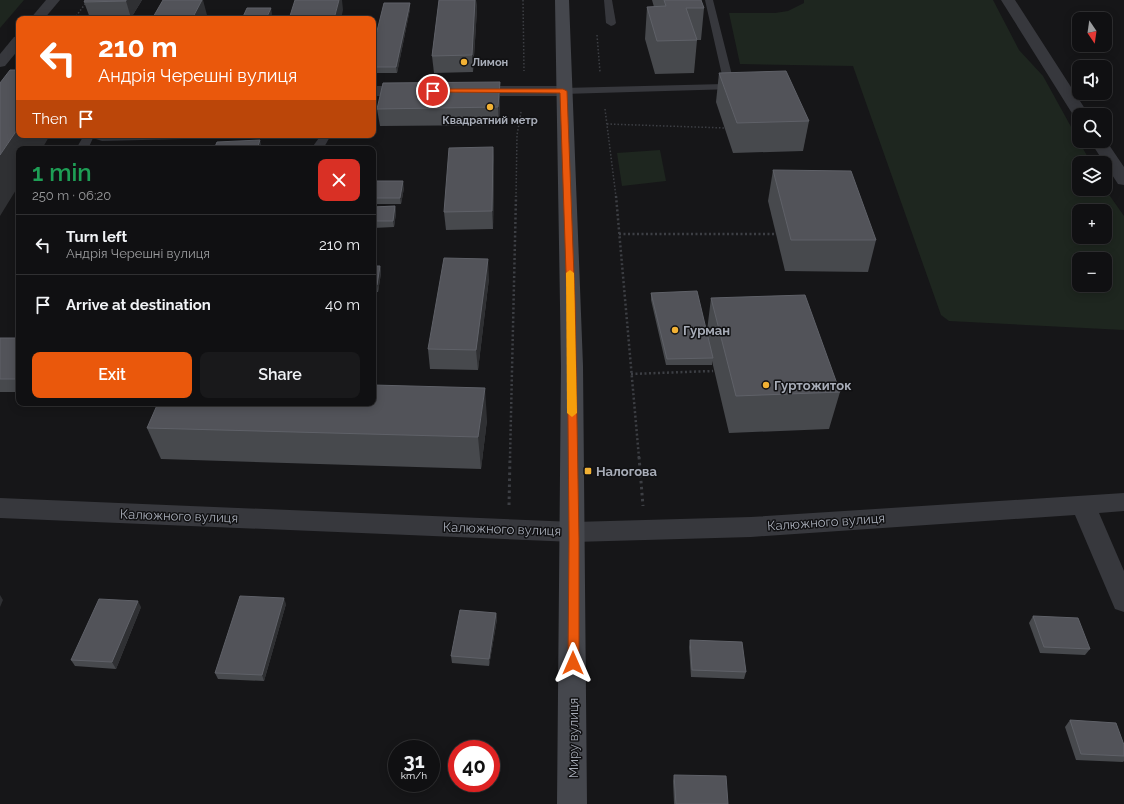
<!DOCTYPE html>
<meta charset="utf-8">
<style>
:root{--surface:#101012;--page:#19191b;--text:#f1f3f6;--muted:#9c9d9f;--line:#303032;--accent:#ea580c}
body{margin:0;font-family:Raleway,sans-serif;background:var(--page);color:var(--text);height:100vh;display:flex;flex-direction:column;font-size:15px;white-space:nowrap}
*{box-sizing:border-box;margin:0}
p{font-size:13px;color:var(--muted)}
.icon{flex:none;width:22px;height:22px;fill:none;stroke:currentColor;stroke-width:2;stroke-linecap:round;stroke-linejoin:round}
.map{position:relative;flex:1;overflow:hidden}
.drawer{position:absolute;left:16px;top:146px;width:360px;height:260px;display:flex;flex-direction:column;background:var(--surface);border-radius:8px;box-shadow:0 2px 10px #0003,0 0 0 1px var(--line)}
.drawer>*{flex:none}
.hud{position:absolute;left:16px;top:16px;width:360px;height:122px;border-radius:8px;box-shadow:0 2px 10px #0003,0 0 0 1px var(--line);background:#ea580c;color:#fff;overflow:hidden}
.needle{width:26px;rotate:167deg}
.tools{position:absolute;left:1072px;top:12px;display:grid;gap:8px}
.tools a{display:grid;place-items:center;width:40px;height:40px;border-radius:8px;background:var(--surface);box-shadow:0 2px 10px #0003,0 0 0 1px var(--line);font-size:20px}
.speed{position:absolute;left:388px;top:740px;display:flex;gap:8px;font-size:20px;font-weight:700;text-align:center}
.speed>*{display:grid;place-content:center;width:52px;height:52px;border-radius:50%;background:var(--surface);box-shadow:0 2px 10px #0003,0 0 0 1px var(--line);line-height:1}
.speed small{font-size:10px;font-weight:400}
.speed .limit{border:6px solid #d22;background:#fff;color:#111}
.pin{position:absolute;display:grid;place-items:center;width:34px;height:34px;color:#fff;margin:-17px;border:2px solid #fff;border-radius:50%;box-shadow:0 1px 4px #0007}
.me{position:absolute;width:44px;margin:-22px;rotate:0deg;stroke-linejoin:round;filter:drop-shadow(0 0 3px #0008)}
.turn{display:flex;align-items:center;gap:14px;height:84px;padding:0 16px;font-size:18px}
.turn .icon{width:52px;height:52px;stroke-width:2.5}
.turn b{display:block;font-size:28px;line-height:34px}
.then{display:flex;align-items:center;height:38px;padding:0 16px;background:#0003;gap:8px;font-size:15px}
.round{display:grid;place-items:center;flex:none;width:42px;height:42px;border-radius:8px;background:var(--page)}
.head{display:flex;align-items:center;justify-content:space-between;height:68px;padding:0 16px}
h1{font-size:24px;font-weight:600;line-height:30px;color:#1e9e55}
.action{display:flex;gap:8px;margin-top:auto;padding:8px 16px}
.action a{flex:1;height:46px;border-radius:8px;background:var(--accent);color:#fff;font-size:16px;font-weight:600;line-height:46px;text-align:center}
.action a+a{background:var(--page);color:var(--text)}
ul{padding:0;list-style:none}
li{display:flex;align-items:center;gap:12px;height:60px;padding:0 16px;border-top:1px solid var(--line)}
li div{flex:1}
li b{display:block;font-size:15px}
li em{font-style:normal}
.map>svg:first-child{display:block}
</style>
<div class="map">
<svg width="1124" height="804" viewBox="0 0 1124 804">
<rect width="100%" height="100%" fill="#161618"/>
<g fill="#1e261f" fill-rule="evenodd">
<polygon points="0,0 24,0 0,28"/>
<path d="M804,0h189l26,50 24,26 48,87h-12v26h26l19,27v114l-175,-9 -8,-6 -88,-249 -113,-2 -11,-51h46l13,-2 16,-8zM1079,211h26v26h-26zM1079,259h26v26h-26z"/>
<polygon points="660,150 666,181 622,186 617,153"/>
</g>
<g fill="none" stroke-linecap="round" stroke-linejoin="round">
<g stroke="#3d3f44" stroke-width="1.5" stroke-dasharray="1.5 2" stroke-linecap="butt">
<polyline points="523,0 524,71"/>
<polyline points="74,19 88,0"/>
<polyline points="597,35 600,72"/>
<polyline points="605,109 616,197"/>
<polyline points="607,124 725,128"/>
<polyline points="516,197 517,135 521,112"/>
</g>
<g stroke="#3d3f44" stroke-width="2.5" stroke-dasharray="2 2.5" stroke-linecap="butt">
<polyline points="616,196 639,458"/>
<polyline points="619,234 776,234"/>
<polyline points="631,374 713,371"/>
<polyline points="510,458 516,196"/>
</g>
<g stroke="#3d3f44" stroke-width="3" stroke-dasharray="2.5 3.5" stroke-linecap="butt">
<polyline points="639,457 643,506"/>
<polyline points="509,505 510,457"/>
</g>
<g fill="#37383d" fill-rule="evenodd">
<polygon points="604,0 612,0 616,23 614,25 611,26 606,23"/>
<polygon points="705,0 713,0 735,87 734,89 563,94 558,91 563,88 724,84"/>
<polygon points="84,135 230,135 225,138 102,141 93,138 88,149 76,149"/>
<polygon points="321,135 331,135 323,149 311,149"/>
</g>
<g fill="#37383d" fill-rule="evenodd">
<polygon points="46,0 60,0 44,19 30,19"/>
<polygon points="1001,0 1015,0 1089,115 1079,115 1079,119 1075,118"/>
<polygon points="19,36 19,49 5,66 0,67 0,54 14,37"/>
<polygon points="373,86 412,86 417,88 420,91 417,94 412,96 373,96"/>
<polygon points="470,86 563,86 568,88 571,91 568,94 563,96 470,96 465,94 462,91 465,88"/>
<polygon points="1105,139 1124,167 1124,185 1118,184 1090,141 1105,141"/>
<polygon points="1124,493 1124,511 1099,513 1124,571 1124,612 1115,609 1075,515 751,537 574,542 0,518 0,498 574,522 751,517"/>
</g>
<polygon fill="#45474d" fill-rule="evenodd" points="555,0 569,0 583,366 587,804 557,804 561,366"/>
</g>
<g fill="#47494d">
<polygon points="142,0 131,18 90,18 84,2"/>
<polygon points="439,0 476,0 477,9 473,72 434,73 432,56"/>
<polygon points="652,0 701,0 704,8 701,40 697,40 694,73 655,74 645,39 647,7 654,7"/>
<polygon points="410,9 397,73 373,73 373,47"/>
<polygon points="719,73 809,121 803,151 733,153 716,102"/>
<polygon points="500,82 500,100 499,125 380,126 377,109"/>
<polygon points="493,147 494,165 493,229 446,230 444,212"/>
<polygon points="773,170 876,240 868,272 785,271 768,201"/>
<polygon points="373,181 404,188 401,204 373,204"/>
<polygon points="395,206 396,213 394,227 373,228 373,207"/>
<polygon points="373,266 380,266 381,273 378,292 373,292"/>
<polygon points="489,278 478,370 430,369 428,349"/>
<polygon points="651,293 707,331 711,298 840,392 829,429 729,433 712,361 712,365 666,365 651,300"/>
<rect x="0" y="338" width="19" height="54"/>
<polygon points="487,420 481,469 161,459 147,428"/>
<polygon points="286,604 264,681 218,679 215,673"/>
<polygon points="141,607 116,669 75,666 71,660"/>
<polygon points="496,613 497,619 489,666 452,663 451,656"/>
<polygon points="1033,616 1090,649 1085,655 1040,653 1029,623"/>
<polygon points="690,640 746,672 744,679 691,677 689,647"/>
<polygon points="1070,720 1124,745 1124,761 1123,762 1076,760 1065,727"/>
<polygon points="674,775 728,804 674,804 673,781"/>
</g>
<g fill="#2f3033">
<polygon points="126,0 142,0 131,18 126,1"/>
<polygon points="202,0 203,0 207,15 205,19 192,19"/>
<polygon points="339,0 342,0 343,10 341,19 334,19"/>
<polygon points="475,0 476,0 477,9 473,72 472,55"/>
<polygon points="410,3 410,9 397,73 396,67"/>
<polygon points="271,8 272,14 270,19 266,19"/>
<polygon points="500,82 500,100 499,125 498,107"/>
<polygon points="19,127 19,135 50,135 42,149 19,149 19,185 0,216 0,155"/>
<polygon points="260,140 262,149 257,149"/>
<polygon points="493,147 494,165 493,229 492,211"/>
<polygon points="403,181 404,188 401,204 400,198"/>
<polygon points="395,206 396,213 394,227 393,221"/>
<polygon points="488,259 489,278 478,370 476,350"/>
<polygon points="380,266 381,273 378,292 377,285"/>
<polygon points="485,388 487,420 481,469 478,437"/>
<polygon points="0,595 3,600 0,607"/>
<polygon points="284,598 286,604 264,681 262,675"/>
<polygon points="138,601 141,607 116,669 112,662"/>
<polygon points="496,613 497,619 489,666 489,659"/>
</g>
<g fill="#525359" stroke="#5f6168">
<polygon points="85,0 126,0 126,1 84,2"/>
<polygon points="163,0 202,0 192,19 152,19"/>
<polygon points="295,0 339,0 334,19 289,19"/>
<polygon points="439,0 475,0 472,55 432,56"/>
<polygon points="664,0 701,0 704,8 686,8 697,40 657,41 647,7 666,6"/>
<polygon points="384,3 410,3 396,67 373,67 373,47"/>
<polygon points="247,8 271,8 266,19 242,19"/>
<polygon points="10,70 19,70 19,127 0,155 0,83"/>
<polygon points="786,71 809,121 737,123 719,73"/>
<polygon points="500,82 498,107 377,109 383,83"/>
<polygon points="260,140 257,149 214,149 217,142"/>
<polygon points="493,147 492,211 444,212 449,148"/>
<polygon points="773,170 851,171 876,240 791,240"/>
<polygon points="373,181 403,181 400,198 373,198"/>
<polygon points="395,206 393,221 373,221 373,207"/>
<polygon points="444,258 488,259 476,350 428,349"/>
<polygon points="373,266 380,266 377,285 373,285"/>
<polygon points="697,291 713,358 667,359 651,293"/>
<polygon points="805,295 840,392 736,396 711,298"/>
<rect x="0" y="338" width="19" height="41"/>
<polygon points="373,385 485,388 478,437 147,428 158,403 373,403"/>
<polygon points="240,596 284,598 262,675 215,673"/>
<polygon points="99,599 138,601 112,662 71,660"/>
<polygon points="460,610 496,613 489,659 451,656"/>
<polygon points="1033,616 1078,618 1090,649 1044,647"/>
<polygon points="690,640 742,642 746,672 692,670"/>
<polygon points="1070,720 1116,723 1124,745 1124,756 1081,754"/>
<polygon points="674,775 726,776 728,804 676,804"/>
</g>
<polygon fill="#ea580c" stroke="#983908" points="433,89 563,89 567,91 575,302 579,538 579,663 577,667 573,668 569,667 568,663 569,538 567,302 560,93 431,92 430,91"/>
<polygon fill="#f59e0b" points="570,270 574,273 577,413 572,417 567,413 566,273"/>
<g fill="#f2b134" stroke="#111113" stroke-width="1.5">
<circle cx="464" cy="62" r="4"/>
<circle cx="490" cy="107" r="4"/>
<circle cx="675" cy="330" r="4"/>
<circle cx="766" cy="385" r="4"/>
<rect x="584" y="467" width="8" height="8" rx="2"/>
</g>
<g text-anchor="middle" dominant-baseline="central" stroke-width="3" stroke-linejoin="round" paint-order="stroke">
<g font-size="11" font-weight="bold" fill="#a8adb8" stroke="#111113" text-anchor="start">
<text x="472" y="62">Лимон</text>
<text x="490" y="120" text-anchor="middle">Квадратний метр</text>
</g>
<g font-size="13" font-weight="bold" fill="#a8adb8" stroke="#111113" text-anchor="start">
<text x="683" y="330">Гурман</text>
<text x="774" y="385">Гуртожиток</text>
<text x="596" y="471">Налогова</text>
</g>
<g font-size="13" fill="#a8adb8" stroke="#111113">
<text transform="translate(179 516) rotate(2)">Калюжного вулиця</text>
<text transform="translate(826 522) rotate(-4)">Калюжного вулиця</text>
<text transform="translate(502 529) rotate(2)">Калюжного вулиця</text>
<text transform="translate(573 738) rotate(-90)">Миру вулиця</text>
</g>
</g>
</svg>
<div class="tools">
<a><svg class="needle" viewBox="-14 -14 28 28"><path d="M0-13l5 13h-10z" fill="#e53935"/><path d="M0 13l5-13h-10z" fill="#9c9d9f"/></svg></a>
<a><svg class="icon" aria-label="sound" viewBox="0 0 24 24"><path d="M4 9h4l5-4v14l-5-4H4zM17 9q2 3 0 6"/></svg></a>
<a><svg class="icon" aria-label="search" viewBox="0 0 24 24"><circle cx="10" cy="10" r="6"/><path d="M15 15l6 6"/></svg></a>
<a><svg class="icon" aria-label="layers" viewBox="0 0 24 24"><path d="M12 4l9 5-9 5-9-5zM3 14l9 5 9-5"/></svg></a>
<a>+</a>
<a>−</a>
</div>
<div class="speed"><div>31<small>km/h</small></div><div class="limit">40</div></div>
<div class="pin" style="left:433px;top:91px;background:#d93025"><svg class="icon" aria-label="arrive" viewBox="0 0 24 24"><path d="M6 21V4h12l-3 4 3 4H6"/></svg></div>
<svg class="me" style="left:573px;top:663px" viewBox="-20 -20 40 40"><path d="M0-17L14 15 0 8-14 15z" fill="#ea580c" stroke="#fff" stroke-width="4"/></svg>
<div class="hud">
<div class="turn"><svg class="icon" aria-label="left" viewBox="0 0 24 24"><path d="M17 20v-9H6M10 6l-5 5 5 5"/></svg><div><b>210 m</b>Андрія Черешні вулиця</div></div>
<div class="then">Then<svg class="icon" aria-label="arrive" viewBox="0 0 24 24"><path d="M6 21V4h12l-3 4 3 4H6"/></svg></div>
</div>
<section class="drawer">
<div class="head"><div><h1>1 min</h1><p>250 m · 06:20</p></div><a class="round" style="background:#d93025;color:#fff"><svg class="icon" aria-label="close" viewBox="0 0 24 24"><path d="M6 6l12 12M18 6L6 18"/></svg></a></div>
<ul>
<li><svg class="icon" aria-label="left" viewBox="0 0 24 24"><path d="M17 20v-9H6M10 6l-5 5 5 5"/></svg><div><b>Turn left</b><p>Андрія Черешні вулиця</p></div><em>210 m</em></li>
<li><svg class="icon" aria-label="arrive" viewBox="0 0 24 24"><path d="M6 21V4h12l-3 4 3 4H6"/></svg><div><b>Arrive at destination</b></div><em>40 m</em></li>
</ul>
<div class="action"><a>Exit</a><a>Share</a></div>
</section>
</div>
